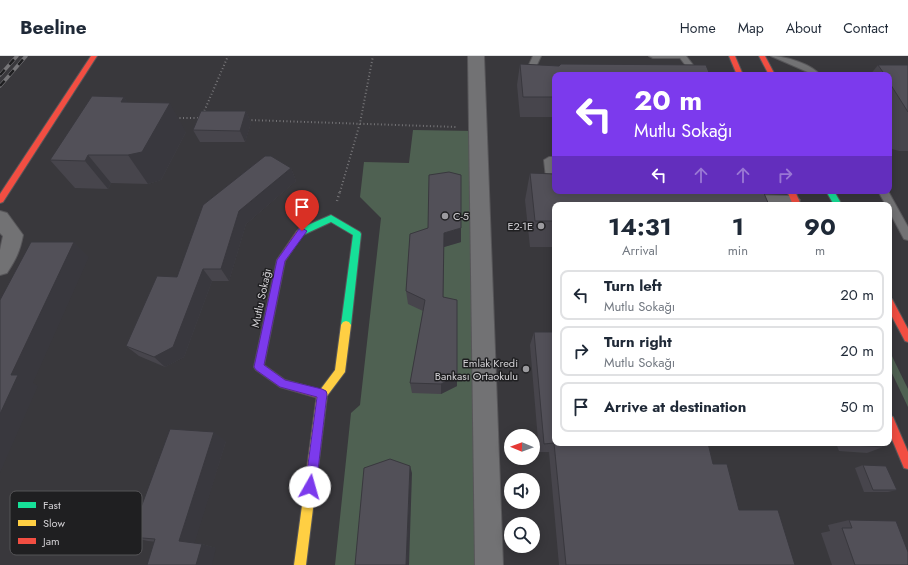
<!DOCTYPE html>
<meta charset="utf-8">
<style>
:root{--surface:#fff;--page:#f6f6f7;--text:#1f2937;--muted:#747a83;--line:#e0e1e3}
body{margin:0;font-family:Jost,sans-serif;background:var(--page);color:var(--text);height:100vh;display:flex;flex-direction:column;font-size:15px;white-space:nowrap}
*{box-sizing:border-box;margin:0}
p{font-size:13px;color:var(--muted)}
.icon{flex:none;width:22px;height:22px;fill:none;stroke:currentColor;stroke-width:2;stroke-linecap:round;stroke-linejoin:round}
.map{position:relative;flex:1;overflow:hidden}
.drawer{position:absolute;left:552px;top:146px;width:340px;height:244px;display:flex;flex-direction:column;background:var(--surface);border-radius:8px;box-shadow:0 2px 10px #0003}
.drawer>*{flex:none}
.hud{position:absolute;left:552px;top:16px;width:340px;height:122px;border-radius:8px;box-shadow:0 2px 10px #0003;background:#7c3aed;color:#fff;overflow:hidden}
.needle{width:26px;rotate:271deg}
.controls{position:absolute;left:504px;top:373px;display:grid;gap:8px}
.controls a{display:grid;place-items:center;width:36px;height:36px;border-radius:50%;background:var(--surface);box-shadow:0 2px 10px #0003;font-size:20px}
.pin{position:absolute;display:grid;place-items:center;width:34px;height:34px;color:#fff;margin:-41px -17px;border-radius:50% 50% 50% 0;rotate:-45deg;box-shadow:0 0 4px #0007}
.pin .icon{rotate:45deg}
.me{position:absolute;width:44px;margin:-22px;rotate:7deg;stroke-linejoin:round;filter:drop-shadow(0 0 3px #0008)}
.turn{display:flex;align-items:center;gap:14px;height:84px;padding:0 16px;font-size:18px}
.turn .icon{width:52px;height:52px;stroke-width:2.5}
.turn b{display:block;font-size:28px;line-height:34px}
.lanes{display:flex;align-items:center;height:38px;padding:0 16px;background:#0003;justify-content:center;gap:20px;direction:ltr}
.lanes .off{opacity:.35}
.eta{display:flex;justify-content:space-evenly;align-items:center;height:68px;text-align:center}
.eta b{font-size:24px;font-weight:700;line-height:28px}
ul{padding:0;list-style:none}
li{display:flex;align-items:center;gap:12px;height:50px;margin:0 8px 6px;padding:0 8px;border:2px solid var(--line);border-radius:8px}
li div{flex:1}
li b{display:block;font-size:15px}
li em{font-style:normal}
header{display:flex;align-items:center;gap:24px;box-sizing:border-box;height:56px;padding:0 20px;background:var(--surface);border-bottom:1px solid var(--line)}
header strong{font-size:19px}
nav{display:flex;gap:22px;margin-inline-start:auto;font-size:14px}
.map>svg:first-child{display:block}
</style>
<header>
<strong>Beeline</strong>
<nav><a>Home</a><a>Map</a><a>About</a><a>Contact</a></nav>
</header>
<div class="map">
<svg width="908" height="509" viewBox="0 0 908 509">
<rect width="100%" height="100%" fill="#39383c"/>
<g fill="#4f6152">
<polygon points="413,74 474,75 480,509 335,509 351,357 360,349 381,162 360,141 364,106 409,107"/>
<polygon points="889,294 908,333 908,351 889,311"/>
</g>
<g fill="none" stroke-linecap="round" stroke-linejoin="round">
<g stroke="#575659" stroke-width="2">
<g id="lane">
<polygon points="533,0 541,0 535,13 539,24 555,24 555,30 533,29 527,13"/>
<polygon points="649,0 686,0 701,19 693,19 680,2 653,2"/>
<path d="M771,0c14,0 41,8 49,19h-8l-2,-2z"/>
<polygon points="549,101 555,101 555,134 552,134 547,131 544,104"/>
<polygon points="878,135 888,135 908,171 908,184 904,183 889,155 889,149 886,149"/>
<polygon points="751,139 795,140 800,144 795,148 751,147 746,143"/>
</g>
</g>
<g stroke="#575659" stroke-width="2">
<g id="street">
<polygon points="468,0 484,0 503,509 475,509"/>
<path d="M0,155l7,2 16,22c-3,16 -7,24 -16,38l-7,2v-25l3,-14 -3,-3z"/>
</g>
</g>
<g stroke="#575659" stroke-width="2">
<g id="fast">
<polygon points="826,135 834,135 842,149 834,149"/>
<polygon points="331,159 360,176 361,178 351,269 349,272 346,273 343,272 341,269 353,179 331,166 303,179 297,179 296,177 299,173"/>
</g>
</g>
<g stroke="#575659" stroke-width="2">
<polygon id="slow" points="346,265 349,266 351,269 345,316 327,340 306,509 294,509 317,338 335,314 341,269 343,266"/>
</g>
<g stroke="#575659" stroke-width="2">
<g id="jam">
<polygon points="91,0 97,0 3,146 0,147 0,138"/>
<polygon points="729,0 735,0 743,19 737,19"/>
<polygon points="759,0 765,0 775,19 769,19"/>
<polygon points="787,135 795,135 801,149 793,149"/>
<polygon points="300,174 304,177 285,205 264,309 285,324 325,335 327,338 325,341 322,343 280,331 256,314 254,311 277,204 297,175"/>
<polygon points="889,242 892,243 908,273 908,286 905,285 889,255"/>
<polygon points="889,359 893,361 908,396 908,413 904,412 889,376"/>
</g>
</g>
<g stroke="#767578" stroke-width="2" stroke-dasharray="1 2.5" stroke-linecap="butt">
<polyline points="203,58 228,0"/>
<polyline points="176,62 201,62"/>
<polyline points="248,64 457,71"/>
<polyline points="340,136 360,67 373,0"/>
</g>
<polyline stroke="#767578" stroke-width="2.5" stroke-dasharray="1 3" stroke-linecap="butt" points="337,145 340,135"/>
<use href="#lane" fill="#727274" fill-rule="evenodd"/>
<use href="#street" fill="#727274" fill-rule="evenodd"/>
<use href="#fast" fill="#16e098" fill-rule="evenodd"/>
<use href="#slow" fill="#ffcf43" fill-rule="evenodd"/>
<use href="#jam" fill="#f24e42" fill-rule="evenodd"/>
<g stroke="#767578" stroke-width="3.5">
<g id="rail">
<polyline points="0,19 17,0"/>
<polyline points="0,30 26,0"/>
</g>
</g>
<use href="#rail" stroke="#1f1f21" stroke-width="2.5" stroke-dasharray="7" stroke-linecap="butt"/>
</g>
<g fill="#47454c">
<polygon points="520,8 555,19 555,61 520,61 517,29"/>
<polygon points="878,9 908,9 908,95 899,95 889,92 889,19 870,19"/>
<polygon points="124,41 127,46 186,76 161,124 148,128 111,127 108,133 75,132 50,104"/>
<polygon points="246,55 251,67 245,86 200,86 193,74"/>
<polygon points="291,112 296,125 246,168 229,225 212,225 184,301 165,311 139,300 126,290 177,221"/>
<polygon points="530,117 555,149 555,191 530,191 525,144"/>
<polygon points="410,178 461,186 444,191 443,241 457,330 441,338 412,337 410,327 423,255 408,248 406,235"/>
<polygon points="534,276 713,408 739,454 795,509 559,509 549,396 539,396 530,289"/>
<polygon points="226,385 194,487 202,488 216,492 148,485 130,481"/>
<polygon points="836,387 881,387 883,391 867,397 839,395"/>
<polygon points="863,409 897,434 888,436 864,436 855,412"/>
<polygon points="849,464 908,509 832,509 821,477 830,475 828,469"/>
</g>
<g fill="#39383e">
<polygon points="124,41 143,70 121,46"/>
<polygon points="170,47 186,76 161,124 148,128 128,99"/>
<polygon points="246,55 251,67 245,86 240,75"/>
<polygon points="88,99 111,127 108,133 85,105"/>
<polygon points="291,112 296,125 246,168 229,225 221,213 239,155"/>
<polygon points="461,172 461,186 444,191 443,253 444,177"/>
<polygon points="74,186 89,201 33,327 38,330 0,417 0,358 11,319"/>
<polygon points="203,213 212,225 184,301 165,311 154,301"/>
<polygon points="457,320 457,330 441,338 441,328"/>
<polygon points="214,376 226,385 194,489 179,485"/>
<polygon points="410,410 412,417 409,509 406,509"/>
<polygon points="202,488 216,492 212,509 196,509"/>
</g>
<g fill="#525058" stroke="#39383e">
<polygon points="520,8 559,10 561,8 706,9 710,19 555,19 555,41 523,41"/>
<polygon points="878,9 908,9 908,56 889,26 889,19 885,19"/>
<polygon points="92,40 124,41 121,46 170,47 142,96 128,99 88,99 85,105 50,104"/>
<polygon points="201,55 246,55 240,75 193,74"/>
<polygon points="265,100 271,100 291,112 239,155 221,213 203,213 173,291 154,301 126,290 157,220 177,221 203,149"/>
<polygon points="449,116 461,119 461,172 444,177 443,241 457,244 457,320 441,328 410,327 425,244 406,235 410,178 428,172 429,119"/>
<polygon points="530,117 555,118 555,135 763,135 769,149 555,149 555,165 535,165"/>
<polygon points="31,186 74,186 11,319 18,319 0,358 0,244"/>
<polygon points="534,276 555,276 555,387 708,387 713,408 727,408 739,454 778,454 795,509 566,509 554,387 544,388"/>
<polygon points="170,373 214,376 179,485 202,488 196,509 147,509 155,483 130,481"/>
<polygon points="852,387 881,387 883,391 853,389"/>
<polygon points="390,403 410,410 406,509 355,509 364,412"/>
<polygon points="863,409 886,410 897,434 873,434"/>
<polygon points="849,464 896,465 908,496 908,509 855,509 842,472 852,472"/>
</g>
<polygon fill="#7c3aed" stroke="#51269a" points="302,172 307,175 285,205 264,309 285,324 322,333 326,335 327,338 316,431 314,435 310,437 306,435 305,431 317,341 280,331 256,314 254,311 277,204 299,173"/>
<g fill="#9c9b9f" stroke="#1f1f21" stroke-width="1.5">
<circle cx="445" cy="160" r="4"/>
<circle cx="541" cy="170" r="4"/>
<circle cx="526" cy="313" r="4"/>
</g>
<g text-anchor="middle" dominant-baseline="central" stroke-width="3" stroke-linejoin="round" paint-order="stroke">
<g font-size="11" fill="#d2d0d4" stroke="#1f1f21" text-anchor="end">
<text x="453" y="160" text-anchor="start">C-5</text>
<text x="533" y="170">E2-1E</text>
<text x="518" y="307">Emlak Kredi<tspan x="518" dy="13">Bankası Ortaokulu</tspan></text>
</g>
<g font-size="11" fill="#d2d0d4" stroke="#1f1f21">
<text transform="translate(261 242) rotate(-78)">Mutlu Sokağı</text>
</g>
</g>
<rect x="10" y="435" width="132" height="64" rx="6" fill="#1f1f21" stroke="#555457" stroke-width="1"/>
<rect x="18" y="446" width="18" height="6" fill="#16e098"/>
<rect x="18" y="464" width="18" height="6" fill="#ffcf43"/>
<rect x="18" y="482" width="18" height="6" fill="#f24e42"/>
<g font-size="11" fill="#d2d0d4">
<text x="43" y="453">Fast</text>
<text x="43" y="471">Slow</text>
<text x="43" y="489">Jam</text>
</g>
</svg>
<div class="controls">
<a><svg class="needle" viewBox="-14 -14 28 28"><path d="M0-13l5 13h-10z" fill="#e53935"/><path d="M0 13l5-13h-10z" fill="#747a83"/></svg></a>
<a><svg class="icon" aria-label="sound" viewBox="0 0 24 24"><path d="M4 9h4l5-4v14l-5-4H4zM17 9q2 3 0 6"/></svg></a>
<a><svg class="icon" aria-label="search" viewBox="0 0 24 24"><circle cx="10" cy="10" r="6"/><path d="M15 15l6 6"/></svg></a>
</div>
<div class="pin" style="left:302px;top:175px;background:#d93025"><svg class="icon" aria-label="arrive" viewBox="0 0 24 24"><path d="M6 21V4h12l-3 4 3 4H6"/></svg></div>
<svg class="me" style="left:310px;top:431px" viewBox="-20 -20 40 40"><circle r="19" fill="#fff"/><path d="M0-13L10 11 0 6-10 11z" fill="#7c3aed"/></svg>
<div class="hud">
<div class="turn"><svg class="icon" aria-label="left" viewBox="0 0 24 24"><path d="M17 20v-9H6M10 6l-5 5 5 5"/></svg><div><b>20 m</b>Mutlu Sokağı</div></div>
<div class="lanes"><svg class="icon" aria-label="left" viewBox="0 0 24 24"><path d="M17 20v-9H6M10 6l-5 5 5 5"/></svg><svg class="icon off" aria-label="ahead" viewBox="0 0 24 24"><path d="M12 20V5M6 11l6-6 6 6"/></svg><svg class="icon off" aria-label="ahead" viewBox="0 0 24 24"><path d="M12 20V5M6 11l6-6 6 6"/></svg><svg class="icon off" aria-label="right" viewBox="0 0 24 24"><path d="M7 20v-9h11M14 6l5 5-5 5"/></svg></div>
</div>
<section class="drawer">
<div class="eta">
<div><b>14:31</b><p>Arrival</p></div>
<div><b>1</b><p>min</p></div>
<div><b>90</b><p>m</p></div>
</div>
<ul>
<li><svg class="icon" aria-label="left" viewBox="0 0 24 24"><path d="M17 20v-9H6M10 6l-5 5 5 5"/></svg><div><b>Turn left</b><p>Mutlu Sokağı</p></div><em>20 m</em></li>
<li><svg class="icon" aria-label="right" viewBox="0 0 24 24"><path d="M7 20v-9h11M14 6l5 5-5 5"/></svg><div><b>Turn right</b><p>Mutlu Sokağı</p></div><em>20 m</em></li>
<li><svg class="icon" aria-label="arrive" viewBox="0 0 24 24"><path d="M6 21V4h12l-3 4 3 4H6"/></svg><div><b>Arrive at destination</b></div><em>50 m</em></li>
</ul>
</section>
</div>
